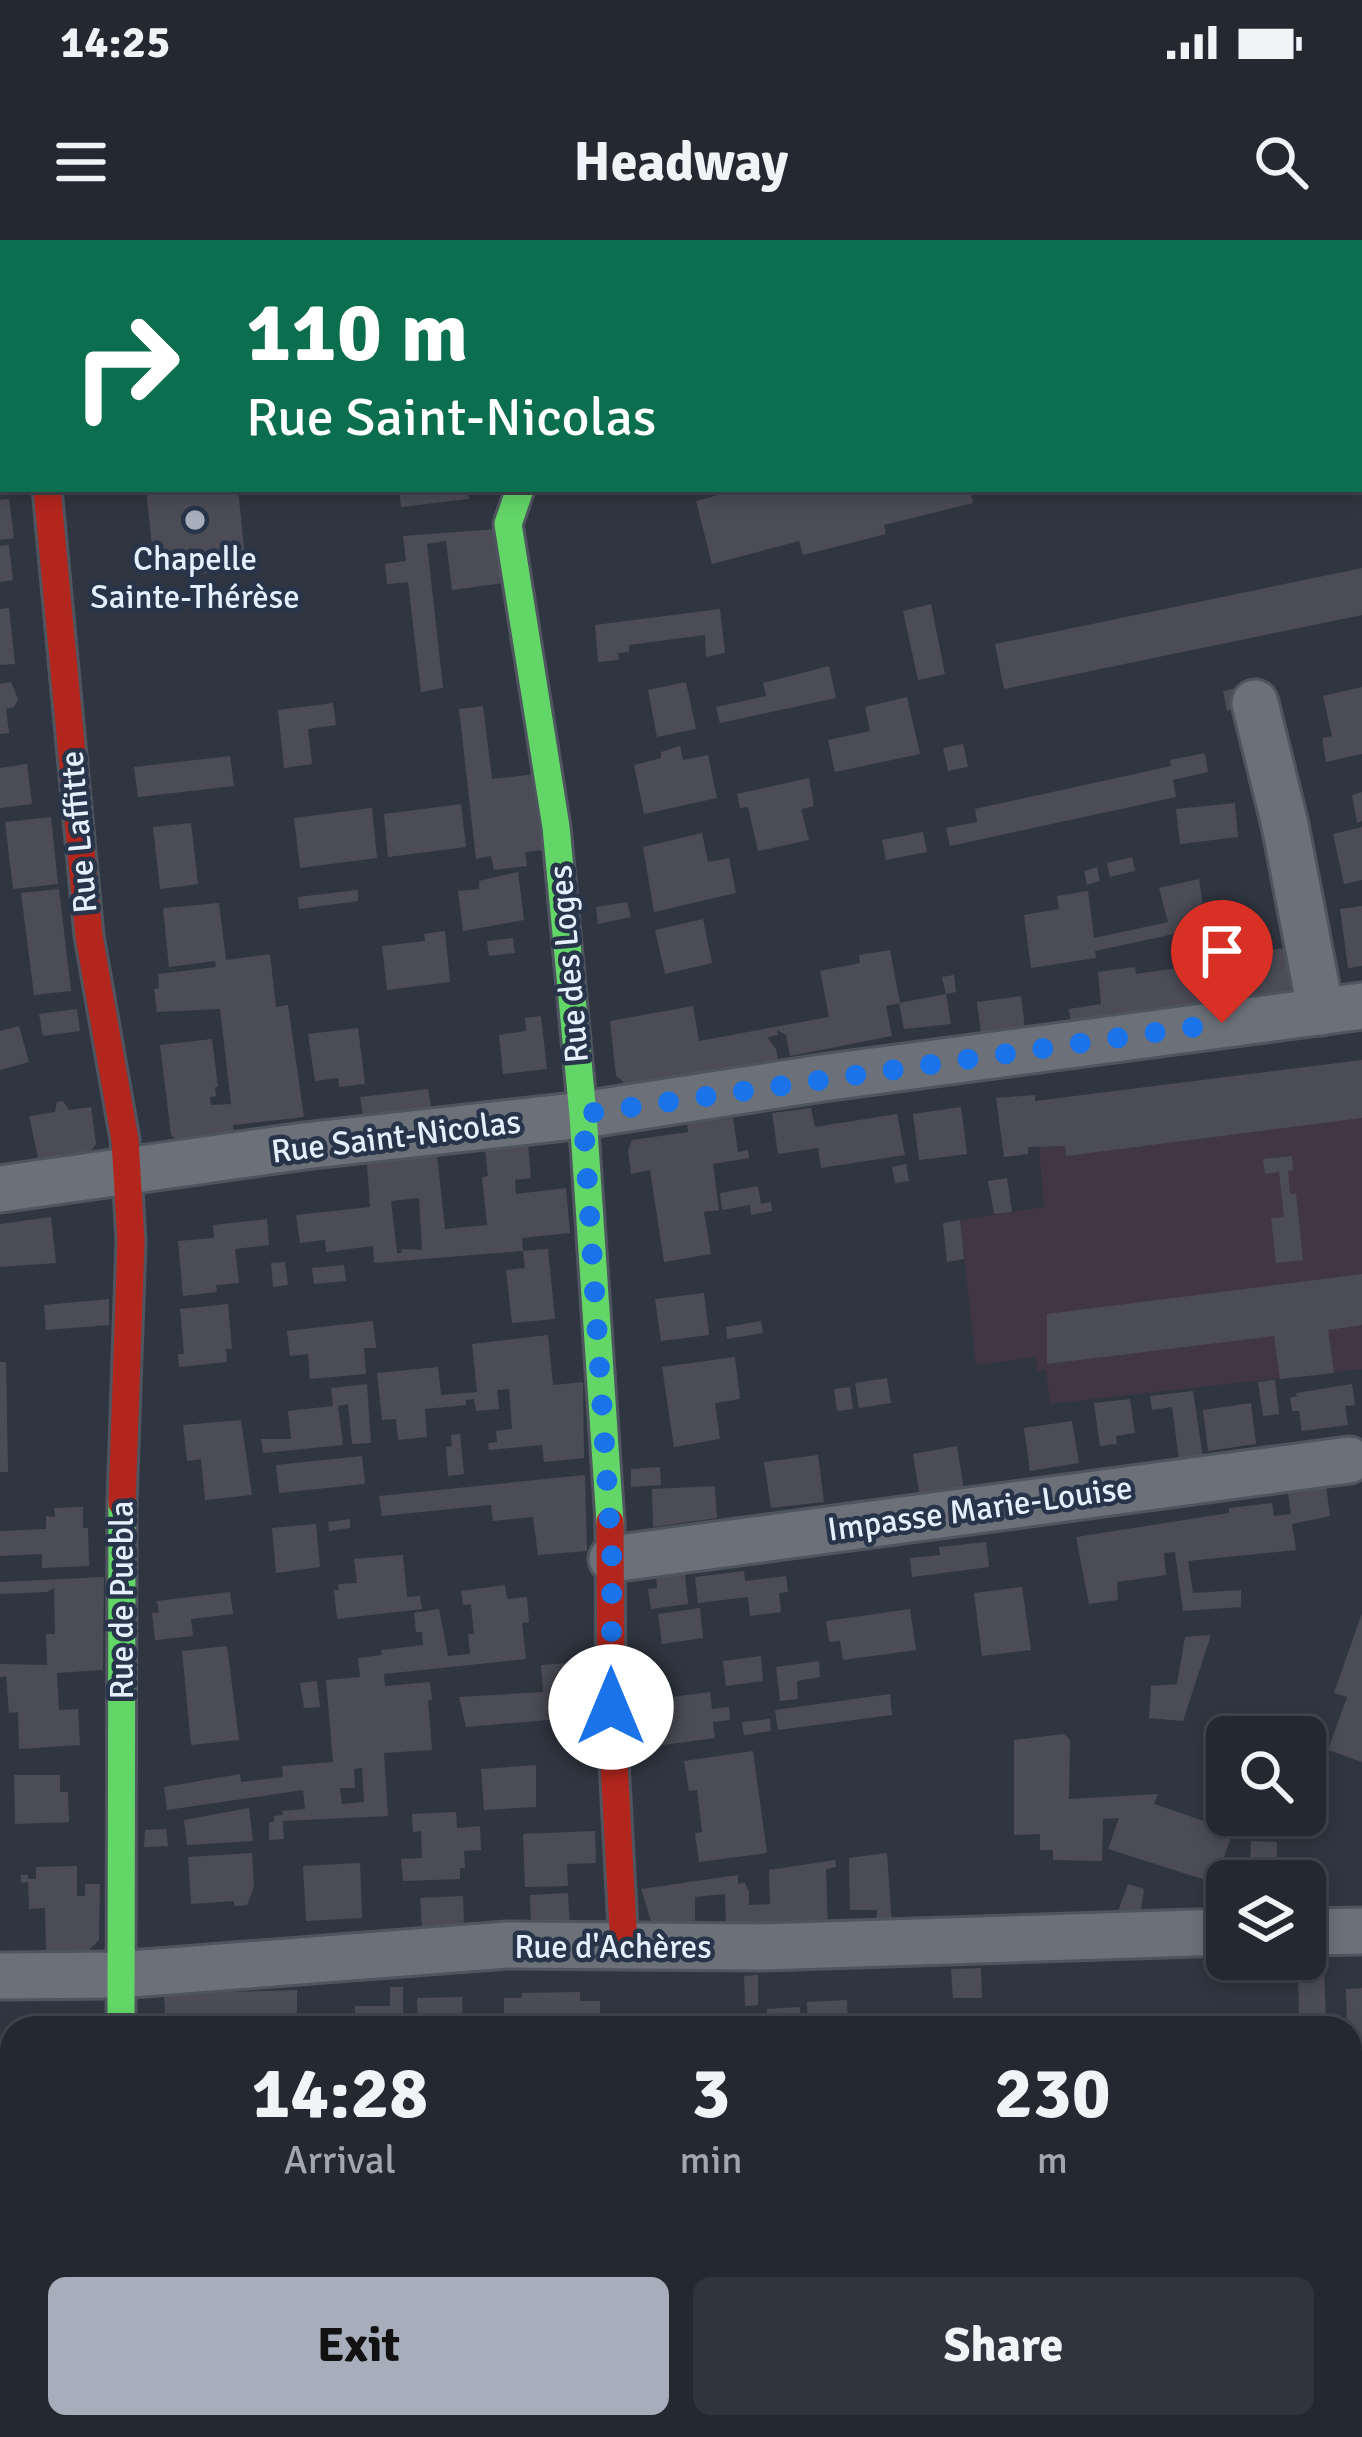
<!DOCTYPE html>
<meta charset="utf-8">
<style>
:root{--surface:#242831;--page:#30343d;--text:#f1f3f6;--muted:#a3a6ab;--line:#41444d;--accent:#a6aebb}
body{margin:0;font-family:Signika,sans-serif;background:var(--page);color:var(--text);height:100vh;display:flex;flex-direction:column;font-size:45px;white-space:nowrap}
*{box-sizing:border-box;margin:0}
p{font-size:39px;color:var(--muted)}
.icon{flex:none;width:66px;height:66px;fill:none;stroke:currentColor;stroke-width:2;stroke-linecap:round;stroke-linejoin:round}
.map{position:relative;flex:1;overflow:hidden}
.details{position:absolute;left:0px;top:1776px;width:1362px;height:423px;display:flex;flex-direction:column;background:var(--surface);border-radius:36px 36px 0 0;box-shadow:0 6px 18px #0003,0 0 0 3px var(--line)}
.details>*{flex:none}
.guide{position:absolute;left:0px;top:0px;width:1362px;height:252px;box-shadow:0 6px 18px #0003,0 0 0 3px var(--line);background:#0b6e4f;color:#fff;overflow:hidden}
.tools{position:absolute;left:1206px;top:1476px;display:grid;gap:24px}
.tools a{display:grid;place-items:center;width:120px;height:120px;border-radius:18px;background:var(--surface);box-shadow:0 6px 18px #0003,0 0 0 3px var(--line);font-size:60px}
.pin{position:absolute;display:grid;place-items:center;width:102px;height:102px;color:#fff;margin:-123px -51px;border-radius:50% 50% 50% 0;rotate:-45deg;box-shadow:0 0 12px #0007}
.pin .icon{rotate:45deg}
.me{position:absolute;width:132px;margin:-66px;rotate:0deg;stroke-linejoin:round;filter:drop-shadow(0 0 9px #0008)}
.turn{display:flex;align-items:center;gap:42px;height:252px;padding:0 48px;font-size:54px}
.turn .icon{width:156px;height:156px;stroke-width:2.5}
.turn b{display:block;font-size:84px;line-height:102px}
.eta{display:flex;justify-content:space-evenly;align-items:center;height:204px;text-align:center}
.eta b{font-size:72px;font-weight:700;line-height:84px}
.primary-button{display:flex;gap:24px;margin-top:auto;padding:24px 48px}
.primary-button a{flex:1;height:138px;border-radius:18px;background:var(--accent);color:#111;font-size:48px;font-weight:700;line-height:138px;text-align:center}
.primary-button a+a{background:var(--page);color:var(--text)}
.status{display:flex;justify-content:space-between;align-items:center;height:84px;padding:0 60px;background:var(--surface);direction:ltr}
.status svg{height:33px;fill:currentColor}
header{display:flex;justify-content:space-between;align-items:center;height:156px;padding:0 48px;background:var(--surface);font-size:54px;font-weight:700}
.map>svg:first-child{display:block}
</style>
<div class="status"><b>14:25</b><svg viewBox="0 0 49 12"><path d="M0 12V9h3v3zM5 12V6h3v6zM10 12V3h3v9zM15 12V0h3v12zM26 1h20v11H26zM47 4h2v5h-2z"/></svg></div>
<header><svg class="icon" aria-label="menu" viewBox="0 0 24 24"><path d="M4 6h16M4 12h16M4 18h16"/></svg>Headway<svg class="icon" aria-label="search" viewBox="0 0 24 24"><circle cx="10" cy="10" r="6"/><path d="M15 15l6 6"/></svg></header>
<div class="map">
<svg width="1362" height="2197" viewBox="0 0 1362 2197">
<rect width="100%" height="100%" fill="#303641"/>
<polygon fill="#413644" points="1362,820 1362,1129 1050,1164 1046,1130 1037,1131 1036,1117 976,1125 960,980 1044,967 1035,861"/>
<g fill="#4b4c56" fill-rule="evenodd">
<polygon points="146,249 238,249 245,318 252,317 254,326 186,336 183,312 153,315"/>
<polygon points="399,249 467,249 469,259 401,267"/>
<polygon points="740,249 786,249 787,253 804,249 969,249 973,263 884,285 886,294 803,315 799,301 712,324 696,261"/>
<polygon points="9,259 14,298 0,300 0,260"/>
<polygon points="497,289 504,343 452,350 446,301 427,304 443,448 421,452 408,342 387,344 385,324 406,321 403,296"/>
<polygon points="9,305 13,340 0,342 0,306"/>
<polygon points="1362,328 1362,375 1004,449 995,404"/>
<polygon points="931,364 945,434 918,440 903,371"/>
<polygon points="9,368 15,424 0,425 0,369"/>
<polygon points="720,369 725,413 706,417 705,395 629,405 629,412 618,413 619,420 598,422 595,385"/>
<polygon points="829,426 836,458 720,483 716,467 766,456 763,443"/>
<polygon points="11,442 18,459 14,467 6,469 9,493 0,494 0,444"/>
<polygon points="686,442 696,489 657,497 648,450"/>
<polygon points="1246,446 1250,465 1227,471 1223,451"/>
<polygon points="1362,447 1362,514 1326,522 1322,498 1332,496 1323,456"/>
<polygon points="907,457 920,514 835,532 828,500 870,491 865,467"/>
<polygon points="333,463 336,485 308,489 312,524 284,528 278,470"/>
<polygon points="483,466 492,539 535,534 545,610 525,612 527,626 494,630 491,616 476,619 459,469"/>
<polygon points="963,504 968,527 948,531 943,508"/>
<polygon points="680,506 683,520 708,515 717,558 644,574 634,525 661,518 661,512"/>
<polygon points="1205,513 1208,532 1173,540 1176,557 950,606 946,588 977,582 975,569 1171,526 1170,520"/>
<polygon points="230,516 234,546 138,557 134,527"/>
<polygon points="27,524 32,564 0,568 0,528"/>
<polygon points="809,538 814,566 801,569 809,600 758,611 748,567 740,568 737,554"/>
<polygon points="1362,552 1362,581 1357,583 1352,555"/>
<polygon points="1235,563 1238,597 1180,604 1176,569"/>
<polygon points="461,564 466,607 388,617 384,574"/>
<polygon points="372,568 377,618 300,628 294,578"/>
<polygon points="51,577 58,644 13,649 5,582"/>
<polygon points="191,583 198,644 160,649 153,587"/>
<polygon points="1362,587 1362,640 1344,644 1333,594"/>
<polygon points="923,592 927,612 886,620 882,600"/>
<polygon points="702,593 708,622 729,618 736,653 654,672 643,607"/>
<polygon points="1132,617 1135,631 1110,637 1107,623"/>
<polygon points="1097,627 1100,641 1087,645 1084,631"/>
<polygon points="518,632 524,680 463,691 458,651 479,649 479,641"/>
<polygon points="1199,639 1209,707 1186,714 1183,692 1095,711 1096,718 1031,728 1024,675 1059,669 1057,656 1088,651 1094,698 1168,682 1159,648"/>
<polygon points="59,649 71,751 34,755 21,653"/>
<polygon points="358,650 358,661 299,669 298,657"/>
<polygon points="627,662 631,677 598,684 596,667"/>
<polygon points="219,663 226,720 270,714 276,767 288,765 304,877 233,885 235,899 184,905 171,895 160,805 212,799 218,847 215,847 216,856 210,857 211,865 231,864 220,769 157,772 154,749 159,748 158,734 216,727 215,721 169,727 163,668"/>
<polygon points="1362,666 1362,726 1348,728 1340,669"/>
<polygon points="703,679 712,723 665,734 655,690"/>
<polygon points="445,691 450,742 387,750 382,706 425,701 424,694"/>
<polygon points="513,698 515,713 489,716 487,701"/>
<polygon points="1266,707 1266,711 1285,708 1291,750 1282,762 1072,790 1069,769 1101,764 1098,732 1135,727 1136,734 1250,717 1249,709"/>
<polygon points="890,710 900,763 886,766 892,796 790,816 786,795 777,790 778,795 767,797 776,809 780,829 630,847 616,836 610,781 693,766 699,801 829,777 820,731 860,723 859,715"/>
<polygon points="954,735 956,752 946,754 951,784 904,789 899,763 946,754 942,737"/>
<polygon points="1021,756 1026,796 982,801 977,762"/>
<polygon points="77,769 80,791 43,796 39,774"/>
<polygon points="541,776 547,829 503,834 499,795 526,791 525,778"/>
<polygon points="19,786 29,822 0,830 0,791"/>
<polygon points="358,788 365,844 339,847 338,838 315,841 308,794"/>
<polygon points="1362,820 1362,878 1066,916 1065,906 1028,907 1028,914 1004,917 996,858 1035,855 1035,861"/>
<polygon points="428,849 432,873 364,882 360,857"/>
<polygon points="63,861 69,870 91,867 96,904 87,916 39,922 29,876 55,872 57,862"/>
<polygon points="961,867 967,914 919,920 913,874"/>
<polygon points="811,868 815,887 897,874 905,915 821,928 818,908 778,914 772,873"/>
<polygon points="733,878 738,912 748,910 749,918 713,924 719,970 704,972 711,1014 664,1022 650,930 631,934 628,910 632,900 688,892 687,884"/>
<path d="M528,904l3,34 -16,2 1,14 50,-6 4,45 -48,5 1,13 -149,12 -1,-17 -47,6 -1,-12 -25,3 -4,-28 74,-8 -3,-43 70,-9 8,74 42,-4 -5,-48 6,-1 -3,-27zM419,958l3,52 -21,-1 1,4h-5l-6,-52z"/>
<polygon points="1292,916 1293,930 1288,931 1290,954 1296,953 1303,1020 1276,1023 1271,978 1284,977 1279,932 1265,934 1263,919"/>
<polygon points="906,924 909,941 895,943 892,927"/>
<polygon points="1007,938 1012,972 994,974 988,941"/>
<polygon points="758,946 761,964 771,962 772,971 751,975 750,965 722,970 720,953"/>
<polygon points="51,977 56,1023 0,1027 0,984"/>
<polygon points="267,979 269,1005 235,1009 239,1043 216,1045 217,1052 183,1056 178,1001 214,998 213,985"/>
<polygon points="960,980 964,1019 947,1022 943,983"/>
<polygon points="548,1009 555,1079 512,1083 506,1030 525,1028 523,1011"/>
<polygon points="285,1022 288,1045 273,1047 271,1023"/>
<polygon points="344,1025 346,1041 314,1044 312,1028"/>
<polygon points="1362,1034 1362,1085 1328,1090 1334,1133 1280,1139 1274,1096 1047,1124 1047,1074"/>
<polygon points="704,1053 709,1095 661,1101 655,1059"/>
<polygon points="109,1059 109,1085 46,1090 44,1065"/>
<polygon points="228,1064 232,1109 226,1109 227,1122 179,1127 178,1114 184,1114 180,1069"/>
<polygon points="373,1081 376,1108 364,1108 366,1134 310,1139 308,1114 290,1116 287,1091"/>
<polygon points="761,1081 763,1093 727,1099 726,1087"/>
<polygon points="548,1095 553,1145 583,1142 584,1218 544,1222 542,1205 489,1210 488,1203 497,1202 496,1191 512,1189 509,1149 497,1150 499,1169 476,1171 474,1159 466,1160 466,1165 425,1169 427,1197 398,1200 396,1179 382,1180 377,1133 438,1127 441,1155 477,1152 472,1104"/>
<polygon points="735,1117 740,1159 715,1163 720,1199 674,1207 662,1127"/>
<polygon points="0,1122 6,1122 8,1232 0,1232"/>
<polygon points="887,1138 891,1163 859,1168 855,1143"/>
<polygon points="1275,1140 1279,1174 1263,1176 1258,1142"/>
<polygon points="367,1144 371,1203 352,1204 348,1164 338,1166 343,1205 263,1213 261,1199 291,1199 288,1171 333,1166 331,1148"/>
<polygon points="1352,1144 1355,1165 1345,1166 1348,1185 1302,1191 1299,1171 1292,1171 1290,1158 1297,1156 1296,1153"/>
<polygon points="850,1147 853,1169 837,1171 834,1149"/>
<polygon points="1193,1151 1203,1217 1179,1220 1172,1167 1152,1170 1150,1156"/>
<polygon points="1130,1159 1135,1193 1116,1196 1117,1204 1100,1206 1094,1163"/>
<polygon points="1251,1163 1256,1204 1208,1211 1203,1170"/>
<polygon points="241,1180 252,1255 205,1260 201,1219 187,1221 183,1185"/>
<polygon points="1072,1181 1079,1223 1030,1231 1024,1188"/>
<polygon points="460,1194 464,1234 448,1236 446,1207 452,1206 451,1195"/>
<polygon points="957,1206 964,1251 920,1258 913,1214"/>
<polygon points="818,1215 824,1262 771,1268 764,1222"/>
<polygon points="362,1216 365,1244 279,1253 276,1225"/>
<polygon points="660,1227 661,1245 631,1247 631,1229"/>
<polygon points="585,1235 587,1311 538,1315 533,1277 493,1281 491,1265 382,1276 379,1256"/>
<polygon points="1326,1245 1330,1276 1292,1284 1296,1310 1188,1321 1193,1353 1241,1350 1241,1367 1183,1371 1175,1312 1164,1313 1166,1335 1117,1342 1118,1360 1089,1364 1076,1297 1229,1273 1229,1268 1272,1263 1274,1276 1291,1274 1287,1246"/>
<polygon points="715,1246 717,1278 653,1287 652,1249"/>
<polygon points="83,1267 83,1288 88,1288 89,1326 42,1328 42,1314 0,1316 0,1291 46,1289 46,1276 55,1277 54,1268"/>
<polygon points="350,1279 350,1288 329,1291 328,1282"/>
<polygon points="316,1284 320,1327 276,1333 272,1288"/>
<polygon points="986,1302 989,1327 912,1337 910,1318 940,1315 939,1307"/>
<polygon points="403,1315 407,1357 420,1356 422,1369 337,1379 334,1350 339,1350 338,1344 357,1343 354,1319"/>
<polygon points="684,1324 688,1364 651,1369 648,1349 657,1348 655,1328"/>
<polygon points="744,1331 745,1341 786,1336 788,1352 779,1353 781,1372 750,1376 748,1357 698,1363 695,1337"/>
<polygon points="104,1337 103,1430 57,1433 59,1470 78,1469 80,1505 19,1509 18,1472 9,1473 6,1436 0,1437 0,1424 47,1425 46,1394 55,1394 54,1348 47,1352 0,1354 0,1342"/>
<path d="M505,1345l2,14 20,-2 2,25 -7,1 4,36 -142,15 1,12 45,-4 2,18h-4l4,50 -48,3 4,63 -105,5 1,18 -15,1v-18h5v-6l9,-1 -1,-4 23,-2 -2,-19 -136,20 -3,-23 76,-13 1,8 42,-5 -1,-11 51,-4 -7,-82 34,-3 -2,-19 24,-3 -1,-5 42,-5 -1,-13h-6l-2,-19 25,-4 9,47 22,-2 -2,-20h6l-3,-30 -8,1 -2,-14zM362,1528l2,34 -22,2 -2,-16h15l-1,-19z"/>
<polygon points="1022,1347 1031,1410 982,1416 974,1353"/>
<polygon points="230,1352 233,1374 191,1379 193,1396 155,1400 152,1373 159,1373 157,1361"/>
<polygon points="700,1368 703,1398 662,1404 658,1374"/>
<polygon points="910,1369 916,1410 843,1420 840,1401 829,1402 826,1381"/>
<polygon points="1362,1373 1362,1522 1328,1510 1347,1457 1334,1453"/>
<polygon points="1211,1395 1183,1481 1149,1478 1151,1446 1177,1444 1185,1397"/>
<polygon points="227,1406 239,1500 191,1505 182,1411"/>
<polygon points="761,1416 763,1441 726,1446 723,1421"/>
<polygon points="590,1421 591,1448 568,1449 571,1478 466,1487 459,1457 543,1452 541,1425"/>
<polygon points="819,1421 820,1437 797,1441 798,1459 780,1461 776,1427"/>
<polygon points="317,1441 320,1467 304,1468 300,1443"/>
<polygon points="710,1452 712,1469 729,1467 730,1480 713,1482 715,1498 656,1506 651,1473 656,1473 655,1459"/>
<polygon points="890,1454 892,1475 778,1490 775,1470"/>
<polygon points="770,1479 771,1491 744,1495 742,1482"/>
<polygon points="1064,1494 1070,1500 1069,1559 1158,1554 1154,1564 1233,1591 1215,1643 1108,1609 1119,1578 1103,1579 1102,1621 1053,1620 1053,1610 1040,1610 1040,1594 1014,1595 1014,1500"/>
<polygon points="753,1511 767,1613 699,1622 695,1593 702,1592 697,1550 689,1551 684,1521"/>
<polygon points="536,1525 536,1567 484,1570 481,1529"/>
<polygon points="14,1535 60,1535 60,1552 68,1552 69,1582 15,1584"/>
<polygon points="249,1568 253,1601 187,1605 184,1580"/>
<polygon points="456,1572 457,1588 480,1586 481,1610 464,1611 465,1628 460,1628 460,1639 403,1641 401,1619 422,1618 421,1591 413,1592 412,1574"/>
<polygon points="166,1589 168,1606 144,1607 145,1590"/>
<polygon points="595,1591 596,1623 567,1624 568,1646 525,1647 523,1594"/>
<polygon points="1251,1601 1277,1602 1276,1641 1249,1641"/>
<polygon points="252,1613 254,1647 247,1665 234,1666 234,1661 191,1664 188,1617"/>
<polygon points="887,1613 892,1685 876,1686 877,1670 850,1670 849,1618"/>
<polygon points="835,1620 836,1627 826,1629 828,1687 726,1691 725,1654 695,1657 695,1692 655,1693 641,1649 738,1635 738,1644 745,1643 749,1652 749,1665 770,1664 769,1630"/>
<polygon points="360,1623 362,1678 306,1681 303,1626"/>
<polygon points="77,1626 77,1656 85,1656 85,1644 100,1644 99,1700 87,1712 46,1713 45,1668 29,1669 28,1642 21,1643 21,1635 28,1635 28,1642 28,1639 36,1639 36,1627"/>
<polygon points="1128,1644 1144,1649 1140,1677 1116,1677"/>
<polygon points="568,1653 570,1688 531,1689 530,1655"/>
<polygon points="463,1656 464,1687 422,1689 420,1658"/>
<polygon points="1298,1727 1324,1727 1326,1779 1299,1779"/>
<polygon points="981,1728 982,1758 953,1758 951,1729"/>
<polygon points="758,1735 758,1765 745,1766 744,1736"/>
<polygon points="390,1747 403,1747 403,1788 304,1788 304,1774 355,1773 355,1766 390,1766"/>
<polygon points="1362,1748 1362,1805 1356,1799 1355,1788 1347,1788 1346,1749"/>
<polygon points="297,1750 297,1773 277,1773 278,1788 244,1788 244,1783 235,1783 235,1788 215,1788 215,1783 205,1783 205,1788 166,1788 164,1754"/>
<polygon points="580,1752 580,1761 600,1761 600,1777 615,1777 615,1788 553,1788 553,1785 545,1784 545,1778 504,1777 504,1758 522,1758 522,1753"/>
<polygon points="462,1757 463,1788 418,1788 417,1758"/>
<polygon points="847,1760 848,1788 808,1788 807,1762"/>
<polygon points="800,1767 801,1788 768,1788 767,1769"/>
<rect x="0" y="1844" width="12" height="209"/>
<polygon points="0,2116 12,2117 12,2138 0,2138"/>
<polygon points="170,2187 229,2187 230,2197 208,2197 208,2191 170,2192"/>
<rect x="539" y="2187" width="21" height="10"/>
<polygon points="671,2187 695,2187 695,2197 670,2197"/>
<polygon points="794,2187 794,2197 736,2197 736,2188"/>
<polygon points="811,2187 852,2187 851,2197 811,2197"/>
<rect x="862" y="2187" width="18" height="10"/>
<polygon points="963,2187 1003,2187 999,2197 960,2197"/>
<polygon points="1277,2187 1362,2188 1362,2197 1277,2197"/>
</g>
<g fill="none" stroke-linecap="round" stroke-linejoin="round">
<g stroke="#4f555f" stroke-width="27">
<g id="lane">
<polyline points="814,0 815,3"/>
<polyline points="1350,2109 1362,2109"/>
</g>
</g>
<g stroke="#4f555f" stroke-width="51">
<g id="street">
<polyline points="23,0 24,3"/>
<polyline points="491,0 491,3"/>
<polyline points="1165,0 1166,3"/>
<polyline points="1359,7 1362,6"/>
<polyline points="1255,463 1285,585 1321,772"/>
<polyline points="0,949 304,906 583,875 822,838 1362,766"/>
<polyline points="612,1319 1349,1220"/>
<polyline points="1305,1692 1362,1691"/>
<polyline points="0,1736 118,1735 507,1705 762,1707 1227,1692"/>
<polyline points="135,2187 135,2197"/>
<polyline points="1021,2197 1024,2187"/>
</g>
</g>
<g stroke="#4f555f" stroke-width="33">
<g id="fast">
<polyline points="520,249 508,284 556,587 583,875 610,1282"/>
<polyline points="121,1788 122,1263"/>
</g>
</g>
<g stroke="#4f555f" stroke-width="33">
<g id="jam">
<polyline points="47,249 89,696 125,900 131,1001 122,1263"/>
<polyline points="610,1282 611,1467 624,1707"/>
</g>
</g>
<use href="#lane" stroke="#6c7179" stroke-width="21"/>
<use href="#street" stroke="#6c7179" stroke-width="45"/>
<use href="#fast" stroke="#63d668" stroke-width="27"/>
<use href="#jam" stroke="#b3261e" stroke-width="27"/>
</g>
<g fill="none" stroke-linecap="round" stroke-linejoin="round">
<polyline stroke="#1a73e8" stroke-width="21" stroke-dasharray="0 37.8" points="611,1467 612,1319 583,874 1222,783"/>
</g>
<circle fill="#a6aebb" stroke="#283449" stroke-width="4.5" cx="195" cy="280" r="12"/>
<g text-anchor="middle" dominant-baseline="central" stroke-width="9" stroke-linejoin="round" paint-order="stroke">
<g font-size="33" fill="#e6effd" stroke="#283449">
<text x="195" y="319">Chapelle<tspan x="195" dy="38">Sainte-Thérèse</tspan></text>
</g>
<g font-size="33" fill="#e6effd" stroke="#283449">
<text transform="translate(79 592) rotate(-95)">Rue Laffitte</text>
<text transform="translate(569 724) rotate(-95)">Rue des Loges</text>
<text transform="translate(396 897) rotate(-7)">Rue Saint-Nicolas</text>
<text transform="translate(980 1269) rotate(-8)">Impasse Marie-Louise</text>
<text transform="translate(122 1360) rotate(-90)">Rue de Puebla</text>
<text x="613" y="1707">Rue d'Achères</text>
</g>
</g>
</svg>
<div class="tools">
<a><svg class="icon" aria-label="search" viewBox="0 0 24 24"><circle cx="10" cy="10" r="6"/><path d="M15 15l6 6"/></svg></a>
<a><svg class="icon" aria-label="layers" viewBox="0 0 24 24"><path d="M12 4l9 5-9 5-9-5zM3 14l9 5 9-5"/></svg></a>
</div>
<div class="pin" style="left:1222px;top:783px;background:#d93025"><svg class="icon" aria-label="arrive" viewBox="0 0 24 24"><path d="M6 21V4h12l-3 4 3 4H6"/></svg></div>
<svg class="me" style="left:611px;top:1467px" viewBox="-20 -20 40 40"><circle r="19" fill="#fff"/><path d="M0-13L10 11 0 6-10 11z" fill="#1a73e8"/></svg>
<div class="guide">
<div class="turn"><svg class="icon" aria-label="right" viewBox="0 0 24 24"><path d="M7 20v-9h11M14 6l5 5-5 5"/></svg><div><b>110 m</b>Rue Saint-Nicolas</div></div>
</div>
<section class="details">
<div class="eta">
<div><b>14:28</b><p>Arrival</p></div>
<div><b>3</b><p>min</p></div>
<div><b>230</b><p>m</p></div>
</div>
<div class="primary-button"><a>Exit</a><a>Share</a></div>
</section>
</div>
